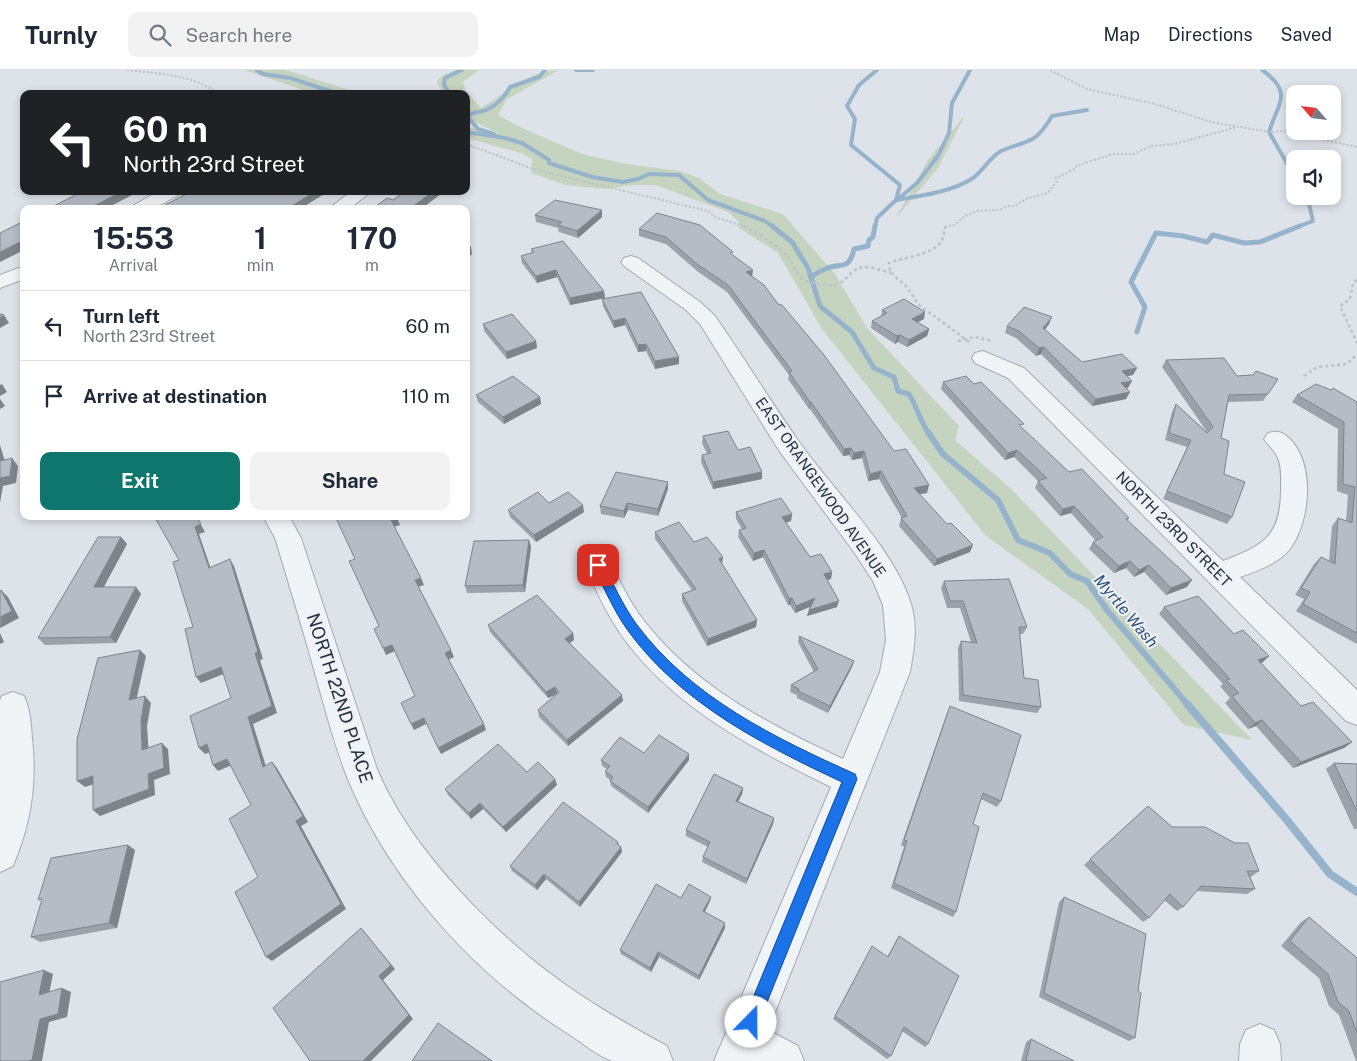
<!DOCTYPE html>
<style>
:root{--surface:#fff;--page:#f2f2f3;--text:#1f2937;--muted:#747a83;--line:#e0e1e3;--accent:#0f766e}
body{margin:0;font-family:"Public Sans",sans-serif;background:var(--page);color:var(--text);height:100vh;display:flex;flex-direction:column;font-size:19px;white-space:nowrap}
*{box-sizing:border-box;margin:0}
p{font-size:16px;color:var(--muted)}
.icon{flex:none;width:28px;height:28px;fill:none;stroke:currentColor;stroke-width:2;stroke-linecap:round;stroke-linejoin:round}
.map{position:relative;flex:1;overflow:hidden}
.drawer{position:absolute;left:20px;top:135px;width:450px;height:315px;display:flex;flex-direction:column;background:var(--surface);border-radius:10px;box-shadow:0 2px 8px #0003}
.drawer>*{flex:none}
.banner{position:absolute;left:20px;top:20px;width:450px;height:105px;border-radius:10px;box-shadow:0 2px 8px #0003;background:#202124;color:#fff;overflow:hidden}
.needle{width:32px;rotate:298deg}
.controls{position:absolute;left:1286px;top:15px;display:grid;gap:10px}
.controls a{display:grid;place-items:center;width:55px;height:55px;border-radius:10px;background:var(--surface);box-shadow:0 2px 8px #0003;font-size:25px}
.pin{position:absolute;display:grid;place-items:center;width:42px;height:42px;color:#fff;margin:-21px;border-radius:10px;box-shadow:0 2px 8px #0006}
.me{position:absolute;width:55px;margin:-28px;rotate:22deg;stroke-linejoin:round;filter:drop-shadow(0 0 4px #0008)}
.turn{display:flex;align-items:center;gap:18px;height:105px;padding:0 20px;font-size:22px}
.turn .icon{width:65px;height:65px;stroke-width:2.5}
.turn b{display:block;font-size:35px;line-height:42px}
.eta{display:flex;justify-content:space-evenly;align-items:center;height:85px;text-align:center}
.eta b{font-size:30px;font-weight:700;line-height:35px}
.cta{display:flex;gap:10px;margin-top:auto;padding:10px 20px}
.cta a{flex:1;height:58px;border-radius:10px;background:var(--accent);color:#fff;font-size:20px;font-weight:700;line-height:58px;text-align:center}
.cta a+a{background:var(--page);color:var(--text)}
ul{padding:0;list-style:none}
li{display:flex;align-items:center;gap:15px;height:70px;padding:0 20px;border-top:1px solid var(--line)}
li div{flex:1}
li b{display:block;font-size:19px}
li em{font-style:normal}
header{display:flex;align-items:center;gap:30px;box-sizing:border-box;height:70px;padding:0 25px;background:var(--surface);border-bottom:1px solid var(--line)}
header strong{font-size:24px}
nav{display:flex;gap:28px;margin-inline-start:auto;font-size:18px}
.search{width:350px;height:45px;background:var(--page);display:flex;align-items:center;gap:12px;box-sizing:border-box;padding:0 18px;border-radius:10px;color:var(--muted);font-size:19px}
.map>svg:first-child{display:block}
</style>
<header>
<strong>Turnly</strong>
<div class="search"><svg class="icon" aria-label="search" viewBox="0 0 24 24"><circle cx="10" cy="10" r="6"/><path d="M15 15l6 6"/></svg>Search here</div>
<nav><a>Map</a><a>Directions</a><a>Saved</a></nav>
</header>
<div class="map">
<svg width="1357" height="991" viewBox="0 0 1357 991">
<rect width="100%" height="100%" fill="#dee3e9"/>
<g fill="#c5d4bf">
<polygon points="226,0 286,0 362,24 315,24 244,0"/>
<path d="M455,0h24l-16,12 2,7 16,19c23,-14 49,-38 78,-38l-52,29 -9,16 26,14 58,25 44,10 54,7 19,7 21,16 63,20 52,60 32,54 92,98 -4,14 55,48 242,252 -68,-15 -96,-116 -102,-73 -164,-207 -44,-76 -39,-25v-6l-11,-10 -73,-27h-23l-26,4 -41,-4 -34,-12 1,-14 -11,-6 -55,-15v-11l32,6 -32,-15v-24h-23l-6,-12 3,-5z"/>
<polygon points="965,45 938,98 896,148 928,90"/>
</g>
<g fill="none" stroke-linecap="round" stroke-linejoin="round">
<g stroke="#96b3cc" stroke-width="4">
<polyline points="257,0 263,4 290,8 339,24"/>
<polyline points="576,0 593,0"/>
<path d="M1262,0c32,23 16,32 7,62l20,35 6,3"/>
<polyline points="450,24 444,15 445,8 462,0"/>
<polyline points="466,62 505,68 522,73 549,90 549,93 592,107 623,112 638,109 649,104 679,105 708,130 765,151 773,157"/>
<path d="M494,64l-16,-5 -11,-13c6,-4 9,-3 16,-5 11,-3 22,-14 27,-24l29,-10 6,-7"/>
<path d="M896,130c24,-4 56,-8 77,-22 10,-7 17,-21 28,-27 28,-12 33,-5 51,-35l35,-6"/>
<polyline points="897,130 918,112 938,86 949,63 952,33 970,0"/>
<polyline points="875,157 877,148 896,130 900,115 851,75 855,49 847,36 859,15 877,0"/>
<polyline points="1297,157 1313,151 1307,126"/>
</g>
<g stroke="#96b3cc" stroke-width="5">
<path d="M772,156l20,16 16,26 12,38 32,26 22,36 20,9 4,14 11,3c8,13 11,27 20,40"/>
<path d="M811,207c4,-3 9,-6 14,-8 15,-7 24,3 29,-20l14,-3 1,-6 4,-3 2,-11"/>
<polyline points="1137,262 1145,237 1131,212 1156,163 1183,166 1207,172 1213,165 1244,173 1260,172 1300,156"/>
</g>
<polyline stroke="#96b3cc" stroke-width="6" points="928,362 943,384 998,430 1018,470 1050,483 1070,504 1087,511 1107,540 1188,635"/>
<polyline stroke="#96b3cc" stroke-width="8" points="1187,634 1286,749 1330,804 1357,822"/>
<g stroke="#a3aab3" stroke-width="2">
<g id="minor">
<polygon points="159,121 180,121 178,125 153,139 131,139 134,135"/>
<polygon points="352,121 372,121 349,139 328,139"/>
<path d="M631,186l7,2 62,44 15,14c28,40 54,83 82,123 34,49 97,109 114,165 7,23 3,45 -1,68l-142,358 30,16 6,15h-90l117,-274c-79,-39 -163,-82 -213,-157 -14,-21 -23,-43 -34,-65l4,-7 10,-4 10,4c10,19 19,39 31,56 50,69 128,110 204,145l37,-87 6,-32 -3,-35 -10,-24 -19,-29 -74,-100 -80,-128 -14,-14 -62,-44 -3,-4 3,-4z"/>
<polygon points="24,196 24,209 0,218 0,205"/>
<path d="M983,281l41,17 199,193c41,-16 58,-25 58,-72 0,-10 1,-22 -3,-31 -3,-7 -10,-13 -14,-19l4,-6c11,-3 15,-1 23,7 24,27 19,81 -1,109 -12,15 -33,22 -50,28l117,113v35l-11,-4 -338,-343 -33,-15 -3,-5 3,-5z"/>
<path d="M263,446h26l12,22 76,231c33,80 119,167 189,216 32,23 66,42 101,61l6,15c-13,0 -52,0 -61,0 -14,-5 -29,-18 -42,-26 -95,-60 -177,-150 -221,-253 -14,-34 -23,-70 -33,-105 -10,-38 -22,-75 -33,-113l-8,-26z"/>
<path d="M13,622l11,4c6,13 7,27 8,42 5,47 -1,85 -19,128l-13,6v-172l2,-4z"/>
<polygon points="1260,954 1274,960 1280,974 1281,991 1239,991 1240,974 1246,960"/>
</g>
</g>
<g stroke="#bcc1c8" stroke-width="2" stroke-dasharray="2 2" stroke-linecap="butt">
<path d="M127,0c32,4 65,4 92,24"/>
<polyline points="1050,0 1087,19 1155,34 1211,52 1269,62 1283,61 1357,77"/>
<polyline points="466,74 536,100 708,141 715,147 746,157"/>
<polyline points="945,157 954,155 967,145 977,141 999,140 1007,136 1015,136 1026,129 1048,123 1057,111 1056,108 1073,100 1076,96 1113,84 1133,84 1152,76 1174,74 1237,57"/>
</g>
<g stroke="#bcc1c8" stroke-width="2.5" stroke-dasharray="3 3" stroke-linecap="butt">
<path d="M744,156c15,9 33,18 44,31 4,5 6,12 10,17 6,10 23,11 35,11 13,0 17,-18 32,-18 8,0 18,4 26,6"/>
<path d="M946,156c-2,4 -2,8 -3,12 -6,17 -40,19 -54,25l1,7 4,6 12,10 13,19 53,39"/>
<polyline points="1357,210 1353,213 1350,229 1340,236 1357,273"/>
<polyline points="958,271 975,267 993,271"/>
<polyline points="1304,306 1317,297 1347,294 1357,284"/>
</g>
<use href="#minor" fill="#f1f4f7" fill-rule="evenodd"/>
</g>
<g fill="#9ca2aa">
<polygon points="535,145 602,147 578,168 559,162 558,158 536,152"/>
<polygon points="639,159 733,185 778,234 927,423 919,424 970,482 934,496 899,456 901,448 902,448 879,409 868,411 862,388 852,390 849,385 843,386 810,339 809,339 788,309 789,305 727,222 697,201 666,174 639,166"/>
<polygon points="531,179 604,221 605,228 570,235 557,207 537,213 522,193 521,186 532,183"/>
<polygon points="602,229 679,294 655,299 646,281 638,282 625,255 614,258 603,236"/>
<polygon points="882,240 924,249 918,252 929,259 927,266 907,277 898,272 895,274 871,258 872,251 881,247"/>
<polygon points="483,254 536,271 537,278 507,289 484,261"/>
<polygon points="1049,254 1045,260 1082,292 1137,298 1133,305 1127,306 1128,318 1127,318 1126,329 1092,336 1041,284 1036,286 1016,268 1005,263 1007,256"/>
<polygon points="1166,290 1237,306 1278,309 1263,331 1228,332 1221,368 1224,404 1232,447 1227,454 1163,429 1187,377 1165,370 1172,342 1176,334 1207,362 1162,297"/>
<polygon points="943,312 974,314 1069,402 1129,448 1127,451 1187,517 1166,525 1144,502 1134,507 1126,498 1114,503 1089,479 1093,472 1096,471 1071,443 1060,446 1035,418 1038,411 1014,387 1005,390 941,319"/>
<polygon points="476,325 540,327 541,334 504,354 478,332"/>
<polygon points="1297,325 1357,332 1357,574 1296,541 1304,529 1295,525 1314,494 1321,487 1329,491 1332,456 1338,448 1346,451 1348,425 1337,421 1338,359 1292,332"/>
<polygon points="703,366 738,380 762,402 762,409 713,419 701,392 702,385 707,384 702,373"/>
<polygon points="668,412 668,419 658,446 628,440 624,448 601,444 600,436"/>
<polygon points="549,433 584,442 536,472 510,447 508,440"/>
<polygon points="736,442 792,444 791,451 786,453 810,487 832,502 831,509 827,510 837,537 807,546 810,537 795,543 790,535 788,535 763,487 753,491 738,467 739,460 742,459 736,449"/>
<polygon points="655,462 694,472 722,494 757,550 756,557 707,576 682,531 682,524 692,520 655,469"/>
<polygon points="121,467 127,474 103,517 136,517 141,524 116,573 45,575 38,568"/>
<polygon points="529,470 531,477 525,522 467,523 465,516"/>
<polygon points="944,511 1027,557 1023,564 1020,564 1024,608 1041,637 1037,643 959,631 958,578 961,571 971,572 960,538 947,538 941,518"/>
<polygon points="1164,537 1234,564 1269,586 1261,593 1301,636 1352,672 1344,678 1293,698 1256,656 1248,659 1225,633 1230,628 1220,616 1223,614 1159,544"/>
<polygon points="488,555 573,563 574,570 570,573 623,631 568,676 539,647 538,640 557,624 548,628 490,562"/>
<polygon points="799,566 854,591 852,597 828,643 797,628 797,625 790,622 791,615 814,602 798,572"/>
<polygon points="950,636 1001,731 997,737 981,729 973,754 956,842 953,847 891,818 904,777 901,775 947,643"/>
<polygon points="644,683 689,690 648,743 611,716 610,710 606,707 605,701 607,699 602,696 601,690"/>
<polygon points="1334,693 1357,694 1357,759 1354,759 1326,699"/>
<polygon points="527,702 555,709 557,715 506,762 483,739 471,749 448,725 445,719"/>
<polygon points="743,718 742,724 738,731 774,748 773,754 746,814 702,792 703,787 708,777 686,766 686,760"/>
<polygon points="1148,736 1172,757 1259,801 1251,807 1250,806 1255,819 1247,824 1196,821 1183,837 1177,841 1164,830 1149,848 1143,852 1084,795"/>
<polygon points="618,772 619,775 621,777 622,782 580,837 546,809 537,820 512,801 510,796"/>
<polygon points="135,780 117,858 40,872 31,867"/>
<polygon points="711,827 710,831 705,842 725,853 725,858 699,910 659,887 651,902 621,884 620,880 681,828"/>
<polygon points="1064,827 1138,921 1135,968 1129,971 1039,927 1059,832"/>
<polygon points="1309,847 1357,888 1357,991 1356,991 1339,945 1329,936 1319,908 1281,876 1301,852"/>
<polygon points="899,866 928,974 925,977 902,961 891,986 887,989 833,949 870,881 887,887"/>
<polygon points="1031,969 1074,991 1021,991 1026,972"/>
</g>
<g fill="#7f848b">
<polygon points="123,121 140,121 105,139 88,139"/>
<polygon points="316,121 329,121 300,139 287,139"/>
<polygon points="434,121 445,121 421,139 409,139"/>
<polygon points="602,140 602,147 578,168 577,161"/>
<polygon points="24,170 24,180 0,192 0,182"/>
<polygon points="471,177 472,184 466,190 466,182"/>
<polygon points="556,200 557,207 537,213 536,206"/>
<polygon points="753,200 752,207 746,202"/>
<polygon points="604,221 605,228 570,235 570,228"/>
<polygon points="925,242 924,249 910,256 912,249"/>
<polygon points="4,245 9,253 0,258 0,248"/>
<polygon points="1052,247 1049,254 1040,265 1043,258"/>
<polygon points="625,248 625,255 614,258 613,251"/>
<polygon points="929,259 927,266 907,277 909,270"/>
<polygon points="900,265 898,272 895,274 897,266"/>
<polygon points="536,271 537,278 507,289 506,282"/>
<polygon points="646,274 646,281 638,282 638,275"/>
<polygon points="1044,277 1041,284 1036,286 1039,278"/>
<polygon points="679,287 679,294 655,299 655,291"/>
<polygon points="1137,298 1133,305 1118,308 1122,301"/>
<polygon points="1132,311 1128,318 1118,320 1121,313"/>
<polygon points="2,314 7,322 0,326 0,315"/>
<polygon points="1130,322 1126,329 1092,336 1096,329"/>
<polygon points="540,327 541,334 504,354 503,347"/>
<polygon points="0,329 5,336 0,339"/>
<polygon points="810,332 811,332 810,339 809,339"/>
<polygon points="0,375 7,398 0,391"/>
<polygon points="851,378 849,385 843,386 844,379"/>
<polygon points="1017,380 1014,387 1005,390 1008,383"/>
<polygon points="864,381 862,388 852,390 854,383"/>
<polygon points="12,388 18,396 16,413 3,416 0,433 0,408"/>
<polygon points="881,401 879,409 868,411 870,404"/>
<polygon points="762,402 762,409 713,419 713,412"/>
<polygon points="668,412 668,419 658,446 658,439"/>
<polygon points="929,415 927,423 912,425 914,418"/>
<polygon points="627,433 628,440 624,448 624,441"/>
<polygon points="583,435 584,442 536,472 534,465"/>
<polygon points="1074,436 1071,443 1060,446 1063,439"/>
<polygon points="792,444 791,451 781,454 782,447"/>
<polygon points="196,446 205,462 199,464 213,505 209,498 195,457"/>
<polygon points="397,448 400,455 394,457 391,450"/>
<polygon points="121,467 127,474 100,524 94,517"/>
<polygon points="529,470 531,477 525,522 523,515"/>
<polygon points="973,475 970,482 934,496 937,489"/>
<polygon points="764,480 763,487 753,491 754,483"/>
<polygon points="723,487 722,494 719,489"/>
<polygon points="230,489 234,496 263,589 260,590 277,643 253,654 268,703 263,697 248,647 255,583"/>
<polygon points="1130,491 1126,498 1114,503 1119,496"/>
<polygon points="1149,495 1144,502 1134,507 1139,500"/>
<polygon points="832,502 831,509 822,511 824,504"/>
<polygon points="421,508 424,515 418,517 415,510"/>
<polygon points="1192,510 1187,517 1166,525 1171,518"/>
<polygon points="136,517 141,524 116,573 110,567"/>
<polygon points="1,520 8,527 19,548 0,558"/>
<polygon points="789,528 792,528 790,535 788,535"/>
<polygon points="815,528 814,535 795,543 796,536"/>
<polygon points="839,531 837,537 807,546 809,540"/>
<polygon points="757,550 756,557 707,576 708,569"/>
<polygon points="0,563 4,572 0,574"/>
<polygon points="573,563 574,570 566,575 565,569"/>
<polygon points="392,575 395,581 386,585 383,578"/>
<polygon points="140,580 146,586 135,636 129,630"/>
<polygon points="451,580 454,587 448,590 445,583"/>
<polygon points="1269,586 1262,593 1252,597 1258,590"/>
<polygon points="854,591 852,597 828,643 830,636"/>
<polygon points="221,597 226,603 201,613 196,607"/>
<polygon points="555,617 557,624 548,628 546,622"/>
<polygon points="622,625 623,631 568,676 567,670"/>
<polygon points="145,626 151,633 147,656 149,686 142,680 141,650"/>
<polygon points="424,648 426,654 414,660 411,654"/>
<polygon points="1262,650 1256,656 1248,659 1255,653"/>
<polygon points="484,654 486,660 441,684 438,678"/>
<polygon points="1352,672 1344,678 1293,698 1301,692"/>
<polygon points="162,673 168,679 170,704 154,710 155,725 100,746 93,740 148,704"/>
<polygon points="207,674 213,681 205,684 199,678"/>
<polygon points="689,684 689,690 648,743 648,737"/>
<polygon points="227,689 232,695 218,701 213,695"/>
<polygon points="272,692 277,698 308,752 301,756 346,839 272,891 266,887 296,751"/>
<polygon points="93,706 100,712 85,717 77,711"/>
<polygon points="555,709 557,715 506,762 503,757"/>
<polygon points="743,718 742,724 736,736 736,731"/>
<polygon points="480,733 483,739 471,749 469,743"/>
<polygon points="774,748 773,754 746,814 747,809"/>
<polygon points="128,775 135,780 117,858 109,853"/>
<polygon points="621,777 622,782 580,837 579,832"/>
<polygon points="544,804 546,809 537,820 535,815"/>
<polygon points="711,827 710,831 703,845 703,841"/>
<polygon points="725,853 725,858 699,910 699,906"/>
<polygon points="361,858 395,899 383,910 413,949 371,991 363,991 379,906"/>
<polygon points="658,882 659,887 651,902 650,898"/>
<polygon points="44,900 53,904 48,929 39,925"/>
<polygon points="62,918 71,922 67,947 49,952 42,991 28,991 40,949"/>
</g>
<g fill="#b5bcc6" stroke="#7f848b">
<polygon points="83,121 123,121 88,139 48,139"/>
<polygon points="192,121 316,121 287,139 162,139 167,136 165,135"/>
<polygon points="405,121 434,121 409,139 372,139 387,128 393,130"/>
<polygon points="555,130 602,140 577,161 558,155 562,152 535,145"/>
<polygon points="657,143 700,155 733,182 730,183 753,200 746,202 764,215 778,234 782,235 824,285 894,381 906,379 929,415 914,418 947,454 951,453 973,475 937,489 901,448 907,446 881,401 870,404 864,381 854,383 851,378 844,379 811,332 810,332 789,302 792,301 728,215 697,194 666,167 639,159"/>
<polygon points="24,151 24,170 0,182 0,163"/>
<polygon points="563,171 604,221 570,228 556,200 536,206 521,186 534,182 531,179"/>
<polygon points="466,176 471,177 466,182"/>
<polygon points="641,222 679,287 655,291 646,274 638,275 625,248 613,251 602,229"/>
<polygon points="904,229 925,242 912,249 929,259 909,270 900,265 897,266 872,251 887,243 882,240"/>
<polygon points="1024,237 1052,247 1043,258 1082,292 1122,284 1137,298 1122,301 1132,311 1121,313 1130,322 1096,329 1044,277 1039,278 1019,261 1007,256"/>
<polygon points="0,244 4,245 0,248"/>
<polygon points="512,244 536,271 506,282 483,254"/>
<polygon points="1224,288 1237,306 1253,305 1256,301 1278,309 1268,324 1229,325 1221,368 1229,371 1224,404 1245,412 1232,447 1167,421 1191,370 1169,363 1176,334 1207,363 1213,357 1166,290"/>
<polygon points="513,306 540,327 503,347 476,325"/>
<polygon points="966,306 974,314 981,312 1024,354 1019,355 1069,402 1082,399 1129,448 1126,449 1192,510 1171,518 1149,495 1139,500 1130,491 1119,496 1093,472 1103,467 1074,436 1063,439 1038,411 1047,408 1017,380 1008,383 943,312"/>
<polygon points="1316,314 1331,320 1333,318 1357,332 1357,563 1303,534 1310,522 1301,518 1321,487 1335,494 1338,448 1352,453 1355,417 1343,414 1344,352 1297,325"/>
<polygon points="728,361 738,380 750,377 762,402 713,412 702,385 711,383 703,366"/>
<polygon points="12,388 10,406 0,408 0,389 0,391"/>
<polygon points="616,402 668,412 658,439 627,433 624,441 600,436"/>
<polygon points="538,422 549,433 568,422 583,435 534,465 508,440"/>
<polygon points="781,428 792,444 782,447 810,487 821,484 832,502 824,504 839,531 809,540 815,528 796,536 792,528 789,528 764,480 754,483 739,460 746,458 736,442"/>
<polygon points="154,446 196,446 201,454 195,457 209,498 230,489 258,582 255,583 272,636 248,647 263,697 272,692 303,746 296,751 341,834 266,887 235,822 258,807 229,749 251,735 227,689 213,695 207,674 199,678 190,646 231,628 221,597 196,607 185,559 193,557 173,492 179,490"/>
<polygon points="335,446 396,446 397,448 391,450 421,508 415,510 451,580 445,583 484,654 438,678 424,648 411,654 401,633 415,626 392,575 383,578 374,559 379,556 349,491 355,489"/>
<polygon points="679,452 694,472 707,467 723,487 719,489 757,550 708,569 682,524 696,519 655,462"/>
<polygon points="98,467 121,467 94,517 136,517 110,567 38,568"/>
<polygon points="529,470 523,515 465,516 474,471"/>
<polygon points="1009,509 1027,557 1019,557 1024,608 1038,610 1041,637 963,625 961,571 977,573 963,531 950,531 944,511"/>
<polygon points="1,520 12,541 0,547 0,521"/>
<polygon points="537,525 573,563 565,569 622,625 567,670 538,640 559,622 555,617 546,622 488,555"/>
<polygon points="1198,526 1234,564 1243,560 1269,586 1258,590 1301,636 1313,632 1352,672 1301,692 1262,650 1255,653 1232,626 1239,623 1226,610 1230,609 1164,537"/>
<polygon points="799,566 854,591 830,636 798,621 799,619 791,615 818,599"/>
<polygon points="140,580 129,630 145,626 141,650 142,680 162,673 164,698 148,704 149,719 93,740 93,706 77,711 77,669 98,588"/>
<polygon points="950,636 1021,665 1001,731 983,723 973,754 979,757 956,842 894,813 907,771 904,770"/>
<polygon points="659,665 689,684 648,737 610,711 613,707 605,701 610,696 601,690 620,667 644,683"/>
<polygon points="498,674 527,702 538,692 555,709 503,757 480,733 469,743 445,719"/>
<polygon points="1334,693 1357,694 1357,741"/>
<polygon points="714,704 743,718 736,731 774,748 747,809 703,787 710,772 686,760"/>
<polygon points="563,732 618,772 617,774 621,777 579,832 544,804 535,815 510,796"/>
<polygon points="1148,736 1172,757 1205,757 1235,773 1248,773 1259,801 1247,801 1255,819 1201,816 1183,837 1170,824 1149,848 1090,789"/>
<polygon points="128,775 109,853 31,867 42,829 38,830 51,788"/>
<polygon points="656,814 681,828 689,814 711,827 703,841 725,853 699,906 658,882 650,898 620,880"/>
<polygon points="1064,827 1146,864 1138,921 1141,923 1135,968 1044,923"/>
<polygon points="1309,847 1357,888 1357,963 1349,941 1338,932 1328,904 1290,871"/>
<polygon points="361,858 391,895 379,906 409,945 363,991 310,991 273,938"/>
<polygon points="899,866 959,906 928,974 904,957 891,986 835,946 872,876 888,887"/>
<polygon points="44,900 39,925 62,918 58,944 40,949 32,990 28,991 0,991 0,912"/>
<polygon points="438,953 492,991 412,991"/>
<polygon points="1031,969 1074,991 1026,991"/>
</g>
<path fill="#1a73e8" stroke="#114b97" d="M598,491l4,1c11,21 21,44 35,63 55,73 138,113 218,149l2,5 -100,248 -6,3 -6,-3 -2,-5 99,-240c-79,-37 -160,-78 -213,-150 -15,-20 -25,-45 -37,-67z"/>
<g text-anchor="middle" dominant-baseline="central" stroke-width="4" stroke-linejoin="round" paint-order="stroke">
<g font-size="15" fill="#263141" stroke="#eef2f7">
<text transform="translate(821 417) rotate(55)">EAST ORANGEWOOD AVENUE</text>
<text transform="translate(1174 459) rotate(45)">NORTH 23RD STREET</text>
</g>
<g font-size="16" font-style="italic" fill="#2d5279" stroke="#eef2f7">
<text transform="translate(1126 541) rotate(50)">Myrtle Wash</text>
</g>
<g font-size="18" fill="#263141" stroke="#eef2f7">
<text transform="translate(340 628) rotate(72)">NORTH 22ND PLACE</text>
</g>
</g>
</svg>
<div class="controls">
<a><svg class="needle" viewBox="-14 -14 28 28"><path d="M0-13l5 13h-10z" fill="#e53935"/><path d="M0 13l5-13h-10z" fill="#747a83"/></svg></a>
<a><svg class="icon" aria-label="sound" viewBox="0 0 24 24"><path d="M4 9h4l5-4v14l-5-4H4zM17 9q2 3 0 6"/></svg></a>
</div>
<div class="pin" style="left:598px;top:495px;background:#d93025"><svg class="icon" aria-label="arrive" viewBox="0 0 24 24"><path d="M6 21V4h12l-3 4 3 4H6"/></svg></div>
<svg class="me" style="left:751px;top:952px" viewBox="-20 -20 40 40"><circle r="19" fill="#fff"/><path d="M0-13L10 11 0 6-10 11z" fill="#1a73e8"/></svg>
<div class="banner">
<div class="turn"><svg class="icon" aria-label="left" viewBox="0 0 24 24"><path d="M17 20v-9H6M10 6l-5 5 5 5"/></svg><div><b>60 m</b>North 23rd Street</div></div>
</div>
<section class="drawer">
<div class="eta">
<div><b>15:53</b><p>Arrival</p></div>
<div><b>1</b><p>min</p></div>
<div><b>170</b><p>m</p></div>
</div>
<ul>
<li><svg class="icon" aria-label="left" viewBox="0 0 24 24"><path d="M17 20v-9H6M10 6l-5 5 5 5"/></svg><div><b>Turn left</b><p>North 23rd Street</p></div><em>60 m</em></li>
<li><svg class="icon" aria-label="arrive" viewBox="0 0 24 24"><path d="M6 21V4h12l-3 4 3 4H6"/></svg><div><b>Arrive at destination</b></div><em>110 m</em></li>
</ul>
<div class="cta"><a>Exit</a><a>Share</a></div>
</section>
</div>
